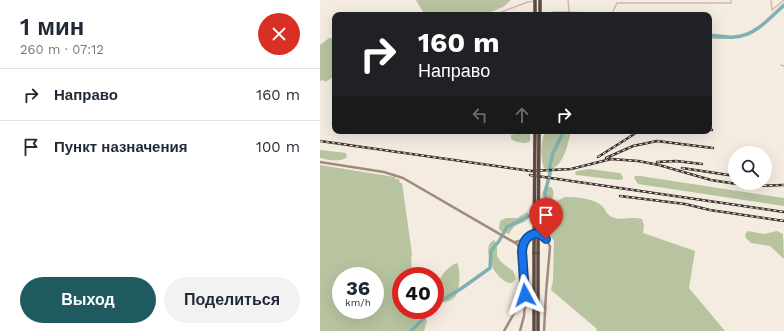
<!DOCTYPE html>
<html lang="ru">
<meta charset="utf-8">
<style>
:root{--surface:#fff;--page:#f2f2f3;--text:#1f2937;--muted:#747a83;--line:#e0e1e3;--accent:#1f5a5e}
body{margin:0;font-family:"Work Sans",sans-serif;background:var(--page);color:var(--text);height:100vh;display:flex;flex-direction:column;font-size:15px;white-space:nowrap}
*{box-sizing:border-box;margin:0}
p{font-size:13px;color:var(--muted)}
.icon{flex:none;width:22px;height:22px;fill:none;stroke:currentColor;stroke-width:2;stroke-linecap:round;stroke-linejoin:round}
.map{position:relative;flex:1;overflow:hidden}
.drawer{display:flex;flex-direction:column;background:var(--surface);width:320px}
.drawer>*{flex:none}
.banner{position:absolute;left:12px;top:12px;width:380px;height:122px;border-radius:8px;box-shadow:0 4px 16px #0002;background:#202124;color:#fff;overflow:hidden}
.buttons{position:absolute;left:408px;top:146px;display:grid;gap:8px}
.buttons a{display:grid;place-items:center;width:44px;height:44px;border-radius:50%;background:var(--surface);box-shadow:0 4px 16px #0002;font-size:20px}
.speed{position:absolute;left:12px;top:267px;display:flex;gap:8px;font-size:20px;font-weight:700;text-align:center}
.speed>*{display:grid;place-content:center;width:52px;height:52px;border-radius:50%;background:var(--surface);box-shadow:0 4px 16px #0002;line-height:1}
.speed small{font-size:10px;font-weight:400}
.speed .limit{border:6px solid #d22;background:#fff;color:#111}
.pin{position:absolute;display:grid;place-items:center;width:34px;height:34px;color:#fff;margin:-41px -17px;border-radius:50% 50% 50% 0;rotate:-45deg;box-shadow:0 0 4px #0007}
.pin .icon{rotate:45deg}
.me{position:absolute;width:44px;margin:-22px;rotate:355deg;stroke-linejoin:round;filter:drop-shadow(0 0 3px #0008)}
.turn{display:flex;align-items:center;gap:14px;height:84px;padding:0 20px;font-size:18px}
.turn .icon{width:52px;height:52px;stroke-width:2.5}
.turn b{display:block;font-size:28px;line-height:34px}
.lanes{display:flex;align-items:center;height:38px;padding:0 20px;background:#0003;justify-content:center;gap:20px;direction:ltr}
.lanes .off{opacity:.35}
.round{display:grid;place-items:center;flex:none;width:42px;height:42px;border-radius:21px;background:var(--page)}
.overview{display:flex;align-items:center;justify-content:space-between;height:68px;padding:0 20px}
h1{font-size:24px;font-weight:600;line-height:30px}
.action{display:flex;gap:8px;margin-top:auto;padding:8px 20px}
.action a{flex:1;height:46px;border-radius:24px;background:var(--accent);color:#fff;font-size:16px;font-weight:600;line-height:46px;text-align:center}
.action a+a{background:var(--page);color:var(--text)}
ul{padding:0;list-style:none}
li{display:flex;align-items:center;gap:12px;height:52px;padding:0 20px;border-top:1px solid var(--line)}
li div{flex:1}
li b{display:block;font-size:15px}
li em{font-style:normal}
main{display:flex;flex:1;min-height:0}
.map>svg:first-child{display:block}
</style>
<main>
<section class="drawer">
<div class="overview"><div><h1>1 мин</h1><p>260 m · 07:12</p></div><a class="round" style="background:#d93025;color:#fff"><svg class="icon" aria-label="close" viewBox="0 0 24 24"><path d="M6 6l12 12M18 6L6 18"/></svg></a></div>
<ul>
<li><svg class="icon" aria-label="right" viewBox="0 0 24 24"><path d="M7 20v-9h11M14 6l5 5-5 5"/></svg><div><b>Направо</b></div><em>160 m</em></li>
<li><svg class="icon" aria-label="arrive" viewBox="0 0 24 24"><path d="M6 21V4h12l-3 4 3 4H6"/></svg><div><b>Пункт назначения</b></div><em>100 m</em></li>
</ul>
<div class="action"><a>Выход</a><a>Поделиться</a></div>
</section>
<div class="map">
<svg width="464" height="331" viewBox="0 0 464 331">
<rect width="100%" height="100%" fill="#f4ebe1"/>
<g fill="#b8c4a0" fill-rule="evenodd">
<polygon points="96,0 191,0 183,7 164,15 105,15"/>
<polygon points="389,34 409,35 412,39 389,39"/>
<polygon points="9,38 13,38 15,41 15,76 5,82 3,80 0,81 0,45"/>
<path d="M202,131h8v10c-5,4 -14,1 -19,-2v-4l9,-2z"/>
<path d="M226,131h25c-3,13 -7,34 -21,39l-6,-2c-4,-11 -4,-27 2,-37z"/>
<path d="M0,150l26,3 1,4c-8,6 -18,3 -27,1z"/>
<path d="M0,165l75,12v2h4l1,4h2l10,71c-2,6 1,13 -2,20l7,2h-16v34h28l-4,7 2,4 -3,10h-104zM21,276h34v34h-34z"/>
<polygon points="269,169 300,173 303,177 303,179 298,180 256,175 255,173 256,171"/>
<polygon points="315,176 320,176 464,198 464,206 318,184 314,178"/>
<path d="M227,187h4c6,6 0,15 -5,22l-2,-1 -2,-15 2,-4z"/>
<path d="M245,197c12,0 28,1 37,9 3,3 5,8 8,10 9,6 22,0 32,3l2,6 -1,8 52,18 -6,37 36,43h-129l1,-2 -46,-39 2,-9 1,-40 -9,-14 12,-26z"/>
<path d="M207,212l1,1c2,10 -6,9 -13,13 -3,2 -4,5 -6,8l-7,-2 -3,-3 1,-8 6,-3h11z"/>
<polygon points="428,231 444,234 457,231 463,234 464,259 450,246 431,243 426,238 425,234"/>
<path d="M174,240l3,3v13l4,6 12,9 3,8 -4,4c-16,1 -33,-36 -18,-43z"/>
<path d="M137,263c4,6 3,29 -2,34 -4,4 -10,5 -15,6 -9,-15 3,-35 17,-40z"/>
</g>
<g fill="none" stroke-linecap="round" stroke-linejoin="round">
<g stroke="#7fb0b2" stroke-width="3.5">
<path d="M389,35c8,1 17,3 25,2 21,-1 36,-19 50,-32"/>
<polyline points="115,307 121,301 142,288 170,268 171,251 179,241 187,227 223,209 227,203 225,193 230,173 230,165 233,153 244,131"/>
<polyline points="104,318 112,310"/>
<polyline points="91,331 103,319"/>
</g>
<g stroke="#cdbbac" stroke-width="1.5">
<polyline points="97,0 106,15"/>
<polyline points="135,0 143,15"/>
<polyline points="248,0 249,12 285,15"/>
<polyline points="451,0 452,10"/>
<polyline points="452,10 464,0"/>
<polyline points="160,15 182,6 184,3 184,0"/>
<polyline points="173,15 208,2 215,1"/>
<polyline points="233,15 233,12 249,12"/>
<polyline points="289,15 292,13 297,3 411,3 411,0"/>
<polyline points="461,65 464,66"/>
</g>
<g stroke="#a18a7d" stroke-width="2.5">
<polyline points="0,162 64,172 83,178 197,244 202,251"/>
<path d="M194,242c14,-1 28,-20 36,5l-4,46 -2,38"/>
<polyline points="184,331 197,308 203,284"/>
<polyline points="200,331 204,316 205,303 202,251 203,245 206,239"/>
</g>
<g stroke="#5c4a42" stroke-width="3.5">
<polyline points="215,15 215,0"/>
<polyline points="220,15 220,0"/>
<polyline points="218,253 218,331"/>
<polyline points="214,331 214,253"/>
</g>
<g stroke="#3b302b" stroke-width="2.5">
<g id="rail">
<polyline points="389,129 392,130"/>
<polyline points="0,141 211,171 251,169 291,159 318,161 339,165 391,180 430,186 464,185"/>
<polyline points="278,157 319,131"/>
<polyline points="286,158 313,146 337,141 393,148"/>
<polyline points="337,162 356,161 382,164"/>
<polyline points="362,168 415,176"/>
<polyline points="210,175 464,212"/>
<polyline points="300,196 365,204 390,210 464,221"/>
</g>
</g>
<use href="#rail" stroke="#fbf5ee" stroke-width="1" stroke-dasharray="3" stroke-linecap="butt"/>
<g stroke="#5c4a42" stroke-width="3.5">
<polyline points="214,253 215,131"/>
<polyline points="218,253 219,131"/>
</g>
</g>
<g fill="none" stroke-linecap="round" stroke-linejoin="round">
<g stroke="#114b97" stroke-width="10">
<path id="route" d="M205,295l-3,-44c1,-13 12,-24 24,-12"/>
</g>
<use href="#route" stroke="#1a73e8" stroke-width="7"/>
</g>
</svg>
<div class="buttons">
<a><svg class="icon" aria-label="search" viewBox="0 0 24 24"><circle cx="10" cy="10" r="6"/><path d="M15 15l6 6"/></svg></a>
</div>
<div class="speed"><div>36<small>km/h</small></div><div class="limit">40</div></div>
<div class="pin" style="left:226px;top:239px;background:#d93025"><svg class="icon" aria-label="arrive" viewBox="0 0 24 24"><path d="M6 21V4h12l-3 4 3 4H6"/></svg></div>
<svg class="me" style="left:205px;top:295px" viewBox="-20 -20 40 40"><path d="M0-17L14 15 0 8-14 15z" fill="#1a73e8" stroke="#fff" stroke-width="4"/></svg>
<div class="banner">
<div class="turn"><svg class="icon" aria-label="right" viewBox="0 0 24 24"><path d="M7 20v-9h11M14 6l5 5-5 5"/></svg><div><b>160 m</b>Направо</div></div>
<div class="lanes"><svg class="icon off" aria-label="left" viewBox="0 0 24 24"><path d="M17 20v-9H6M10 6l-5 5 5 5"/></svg><svg class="icon off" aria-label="ahead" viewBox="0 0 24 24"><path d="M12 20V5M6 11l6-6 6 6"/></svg><svg class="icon" aria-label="right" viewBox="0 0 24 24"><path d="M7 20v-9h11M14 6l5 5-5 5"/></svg></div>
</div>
</div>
</main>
